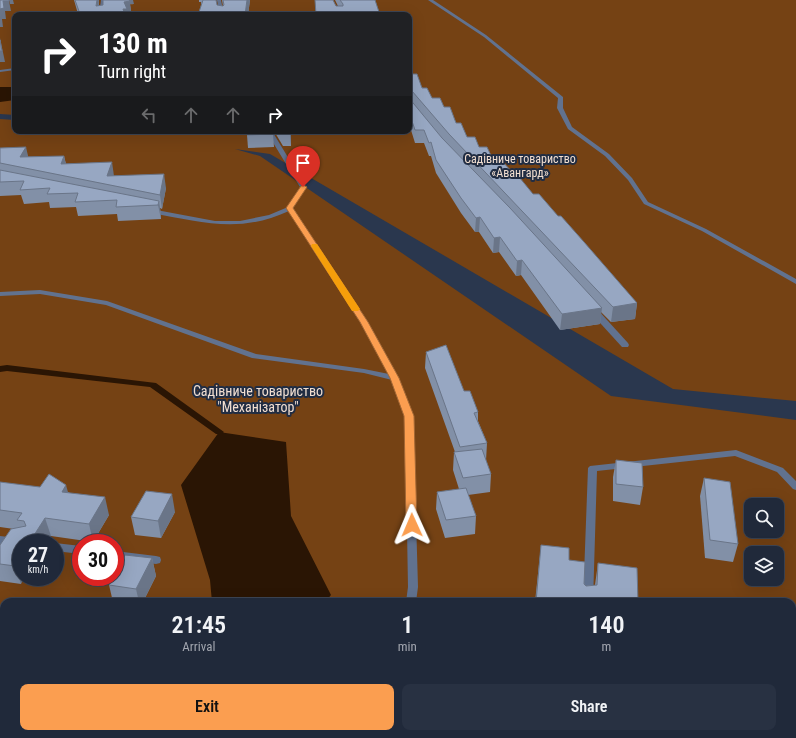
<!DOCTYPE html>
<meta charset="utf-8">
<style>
:root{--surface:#20293a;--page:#283142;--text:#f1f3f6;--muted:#a2a6af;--line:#3d4554;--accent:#fb9e50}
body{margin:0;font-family:"Roboto Condensed",sans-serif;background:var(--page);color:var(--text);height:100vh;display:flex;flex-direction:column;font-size:15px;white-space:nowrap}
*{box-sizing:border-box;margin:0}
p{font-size:13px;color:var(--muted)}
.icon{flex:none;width:22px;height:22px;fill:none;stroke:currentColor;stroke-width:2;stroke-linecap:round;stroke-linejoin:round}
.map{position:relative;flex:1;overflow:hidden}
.details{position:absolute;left:0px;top:598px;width:796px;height:140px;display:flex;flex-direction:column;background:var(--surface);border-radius:12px 12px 0 0;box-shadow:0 4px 16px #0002,0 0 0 1px var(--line)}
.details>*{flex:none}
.top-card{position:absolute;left:12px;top:12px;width:400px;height:122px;border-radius:8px;box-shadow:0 4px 16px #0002,0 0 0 1px var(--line);background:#202124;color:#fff;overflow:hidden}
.fabs{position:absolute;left:744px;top:498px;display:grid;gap:8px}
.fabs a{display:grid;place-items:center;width:40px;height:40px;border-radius:8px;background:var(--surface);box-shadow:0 4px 16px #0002,0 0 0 1px var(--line);font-size:20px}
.speed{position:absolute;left:12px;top:534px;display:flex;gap:8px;font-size:20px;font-weight:700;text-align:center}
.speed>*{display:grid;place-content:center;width:52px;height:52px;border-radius:50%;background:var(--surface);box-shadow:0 4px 16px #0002,0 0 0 1px var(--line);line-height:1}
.speed small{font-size:10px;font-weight:400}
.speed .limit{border:6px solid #d22;background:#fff;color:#111}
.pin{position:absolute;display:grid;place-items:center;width:34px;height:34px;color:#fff;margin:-41px -17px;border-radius:50% 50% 50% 0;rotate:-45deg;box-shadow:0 0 4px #0007}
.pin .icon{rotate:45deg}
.me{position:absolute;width:44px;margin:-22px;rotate:359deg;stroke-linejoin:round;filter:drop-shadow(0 0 3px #0008)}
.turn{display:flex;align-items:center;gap:14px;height:84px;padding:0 20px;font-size:18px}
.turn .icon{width:52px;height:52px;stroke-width:2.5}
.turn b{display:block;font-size:28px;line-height:34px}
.lanes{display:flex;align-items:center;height:38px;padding:0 20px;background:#0003;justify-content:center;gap:20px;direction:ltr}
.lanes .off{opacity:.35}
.eta{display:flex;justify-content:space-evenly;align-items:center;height:68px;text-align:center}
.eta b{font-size:24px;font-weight:600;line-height:28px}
.cta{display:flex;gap:8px;margin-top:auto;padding:8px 20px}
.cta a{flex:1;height:46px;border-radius:8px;background:var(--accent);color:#111;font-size:16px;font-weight:600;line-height:46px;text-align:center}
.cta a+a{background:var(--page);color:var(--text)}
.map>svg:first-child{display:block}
</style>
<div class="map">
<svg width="796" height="738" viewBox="0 0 796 738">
<rect width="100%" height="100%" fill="#2a374e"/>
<path fill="#754214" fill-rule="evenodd" d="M0,0h796v401l-123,-12 -403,-235 -35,-5 25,7 351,240 185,24v318h-796v-619l15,1v11h101l28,3 -16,-3h281v-116h-394v100l-15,-1zM751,505h26v26h-26zM21,543h34v34h-34zM81,543h34v34h-34zM751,553h26v26h-26zM4,602h788v132h-788z"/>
<g fill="#2a1504">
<polygon points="0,87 15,87 15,100 0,102"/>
<polygon points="219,432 286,442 291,516 331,595 325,602 212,602 210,580 181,485"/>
</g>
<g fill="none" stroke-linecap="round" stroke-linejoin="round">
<polygon fill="#2a1504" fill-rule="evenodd" points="7,365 156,383 224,432 222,434 216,434 150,387 7,371 0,372 0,366"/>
<g fill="#61728f" fill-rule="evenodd">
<polygon points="101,0 105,0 103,15 99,15"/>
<polygon points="217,0 221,0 224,15 220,15"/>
<polygon points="428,0 433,0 486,35 563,97 563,108 572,127 609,154 632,178 648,202 706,229 796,279 796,284 702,231 644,204 628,180 605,156 568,129 557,108 558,98 484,37"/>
<polygon points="15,68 15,70 0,72 0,70"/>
<path d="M266,131h6l34,56 -13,21 75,114 31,56 14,38 5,171 -2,15h-10l2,-15 -3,-171 -13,-36 -28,-7 -112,-15 -146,-53 -66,-11 -40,2v-4l40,-2 67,11 149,53 108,15 25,5 -29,-52 -71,-111c-50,23 -87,11 -138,2l-3,-2 3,-2 64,12h25l29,-6 19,-8 12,-20z"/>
<polygon points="591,309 597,309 628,343 629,345 628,347 622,347 591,313 590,311"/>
<polygon points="736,450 783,468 796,481 796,490 793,489 777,472 735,456 597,471 593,602 583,602 588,468 590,466"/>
<polygon points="0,536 25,539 29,540 30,543 21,543 21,546 0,544"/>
<polygon points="55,543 81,546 81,554 55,551"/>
<polygon points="115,551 156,556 160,557 161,560 160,563 156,564 115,559"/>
<polygon points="265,734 280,734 278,738 263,738"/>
<rect x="583" y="734" width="12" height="4"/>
</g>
</g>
<g fill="#8290a7">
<polygon points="74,0 99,0 99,5 134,4 130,4 131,11 78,14"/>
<polygon points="199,0 216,0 217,5 223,6 222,0 250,0 248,15 200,15 199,12 201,6 201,2 199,2"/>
<polygon points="335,0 375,0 380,15 336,6 338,6"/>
<polygon points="409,71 410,74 432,98 444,107 467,137 479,147 494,162 512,172 533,194 558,216 637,303 635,319 611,322 601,312 600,324 560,330 521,275 516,276 499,252 493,253 479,232 475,232 461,213 436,173 431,156 429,156 424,143 415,143 411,130 409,130"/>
<polygon points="274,131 291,131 291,146 283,146"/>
<polygon points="273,134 274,147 248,148 247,135"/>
<polygon points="0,148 28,157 64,156 66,164 114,176 166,188 162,209 160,208 161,216 161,219 118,221 117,214 78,216 76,207 50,208 49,202 24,204 21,195 0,196"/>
<polygon points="426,352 464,391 478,412 478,421 487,443 486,461 491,474 490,492 468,495 476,516 475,534 445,538 436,509 437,492 459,489 453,470 454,452 455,452 425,368"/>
<polygon points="616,460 643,487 640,505 613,501 613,477"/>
<polygon points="704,478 738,544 733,562 705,558 700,496"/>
<polygon points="0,482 68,492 109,515 93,542 51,536 46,543 21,543 21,584 0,581 0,545 14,529 0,527"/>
<polygon points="175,512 161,538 135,535 131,517"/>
<polygon points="541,545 569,560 586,586 595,585 598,563 638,602 535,602"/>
<polygon points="152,558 156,576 143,602 113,602 109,585"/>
<polygon points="615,734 654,734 654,736 653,738 615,738"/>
</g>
<g fill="#6a7588">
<polygon points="9,0 13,0 14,4 10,4"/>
<polygon points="97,0 99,0 98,15 96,6"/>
<polygon points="127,0 133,0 134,4 130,4 131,11 127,12 128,15 124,15 123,9 124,2"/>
<polygon points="247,0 250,0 248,15 245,15"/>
<polygon points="3,1 9,1 11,11 5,11 6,19 2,19 3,27 0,27 0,9"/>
<polygon points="0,38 5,62 0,62"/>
<polygon points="290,131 291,131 291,146 290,133"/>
<polygon points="26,147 29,160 20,157"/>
<polygon points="64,156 67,169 61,164"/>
<polygon points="112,162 114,176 107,176"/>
<polygon points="164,174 166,188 162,209 160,195"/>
<polygon points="159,201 161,216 161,219 158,205"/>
<polygon points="480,217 479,232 475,232 476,218"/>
<polygon points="500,237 499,252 493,253 494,238"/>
<polygon points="522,260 521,275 516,276 517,261"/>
<polygon points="637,303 635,319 611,322 613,307"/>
<polygon points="602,308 600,324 560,330 562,314"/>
<polygon points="66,485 71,503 62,492"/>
<polygon points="172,494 175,512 161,538 158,521"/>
<polygon points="105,497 109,515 93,542 89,524"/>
<polygon points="45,518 51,536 46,543 29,543"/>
<polygon points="21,556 21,577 25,577 21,584 15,566"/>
<polygon points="152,558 156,576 143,602 139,602 136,589"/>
<polygon points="332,734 335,734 335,738 331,738"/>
</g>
<g fill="#97a7c2" stroke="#6a7588">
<polygon points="0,0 9,0 9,1 3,1 4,8 0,9"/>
<polygon points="75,0 97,0 96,6 103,5 103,0 129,0 130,1 124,2 127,9 123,9 125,15 74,15 74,14 80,14"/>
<polygon points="203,0 216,0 217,5 223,6 224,5 223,0 247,0 245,15 202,15 202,12 199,12"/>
<polygon points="315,0 333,0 336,6 343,6 343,4 340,0 375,0 380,15 316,15"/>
<polygon points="0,40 2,51 0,51"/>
<polygon points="409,71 410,74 417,74 422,88 427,88 432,98 440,98 444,107 450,107 456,123 461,123 467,137 475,137 479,147 487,147 494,162 502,161 512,172 515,172 533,194 539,194 558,216 561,216 584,242 637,303 613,307 449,134 412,91 409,91"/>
<polygon points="409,98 442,138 510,208 602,308 562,314 522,260 517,261 500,237 494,238 480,217 476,218 461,198 436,160 431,142 429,143 424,130 415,130 411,118 409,118"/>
<polygon points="247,131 271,131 273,134 247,135"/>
<polygon points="281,131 290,131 290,133 282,133"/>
<polygon points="26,147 20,157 64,156 61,164 112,162 107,176 164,174 160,195 0,163 0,148"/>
<polygon points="0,170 159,201 158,205 116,207 117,200 75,202 78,193 47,194 50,188 20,190 24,181 0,182"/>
<polygon points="446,345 464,391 470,391 478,412 474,413 487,443 460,447 426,352"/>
<polygon points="482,449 491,474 463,478 454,452"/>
<polygon points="616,460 642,463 643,487 616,484"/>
<polygon points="49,474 66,485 62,492 105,497 89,524 45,518 29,543 21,543 21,556 15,566 0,564 0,545 11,529 26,526 24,521 17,520 22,513 0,510 0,482 40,487"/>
<polygon points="704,478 730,482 738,544 710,540"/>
<polygon points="466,488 476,516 446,520 437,492"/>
<polygon points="146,491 172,494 158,521 131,517"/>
<polygon points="541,545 569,548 569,560 585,562 584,584 586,586 597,585 598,563 637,568 638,602 536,602"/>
<polygon points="125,555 152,558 136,589 109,585 113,577 115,577 115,574"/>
<polygon points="298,734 332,734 331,738 297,738"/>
<rect x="524" y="734" width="33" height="4"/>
<polygon points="619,734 654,734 654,736 650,736 650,738 619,738"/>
</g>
<polygon fill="#fb9e50" stroke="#a36734" points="303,185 307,187 293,208 368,322 399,378 414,416 417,525 416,528 412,529 406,525 404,416 390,378 360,322 286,208 301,186"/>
<polygon fill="#f59e0b" points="312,244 317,244 360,309 358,311 352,311 311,246"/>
<g text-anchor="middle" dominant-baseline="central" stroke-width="4" stroke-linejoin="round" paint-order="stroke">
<g font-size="12" fill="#f2dfd1" stroke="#212d43">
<text x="520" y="159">Садівниче товариство<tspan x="520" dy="14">«Авангард»</tspan></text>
</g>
<g font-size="14" fill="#f2dfd1" stroke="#212d43">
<text x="258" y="391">Садівниче товариство<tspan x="258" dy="16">"Механізатор"</tspan></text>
</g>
</g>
</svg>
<div class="fabs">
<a><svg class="icon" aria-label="search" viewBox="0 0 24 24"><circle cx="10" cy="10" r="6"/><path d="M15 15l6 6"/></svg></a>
<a><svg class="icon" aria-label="layers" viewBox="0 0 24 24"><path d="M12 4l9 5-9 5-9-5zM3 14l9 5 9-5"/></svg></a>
</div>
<div class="speed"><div>27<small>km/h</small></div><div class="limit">30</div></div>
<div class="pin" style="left:303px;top:187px;background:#d93025"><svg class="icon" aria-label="arrive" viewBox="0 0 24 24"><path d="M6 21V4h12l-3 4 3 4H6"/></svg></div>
<svg class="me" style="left:412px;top:525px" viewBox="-20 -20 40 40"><path d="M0-17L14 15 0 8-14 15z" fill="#fb9e50" stroke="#fff" stroke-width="4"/></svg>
<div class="top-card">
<div class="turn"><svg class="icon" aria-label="right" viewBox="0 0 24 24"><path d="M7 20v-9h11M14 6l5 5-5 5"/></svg><div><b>130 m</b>Turn right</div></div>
<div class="lanes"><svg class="icon off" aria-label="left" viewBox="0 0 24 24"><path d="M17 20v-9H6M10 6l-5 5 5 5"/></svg><svg class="icon off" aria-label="ahead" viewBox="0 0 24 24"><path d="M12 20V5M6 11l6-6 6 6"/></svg><svg class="icon off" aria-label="ahead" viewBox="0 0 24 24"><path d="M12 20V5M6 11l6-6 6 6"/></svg><svg class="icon" aria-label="right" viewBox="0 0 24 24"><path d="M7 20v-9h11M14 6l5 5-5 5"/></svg></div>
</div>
<section class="details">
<div class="eta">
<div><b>21:45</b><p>Arrival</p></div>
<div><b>1</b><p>min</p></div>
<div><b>140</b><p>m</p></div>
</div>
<div class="cta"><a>Exit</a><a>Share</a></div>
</section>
</div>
